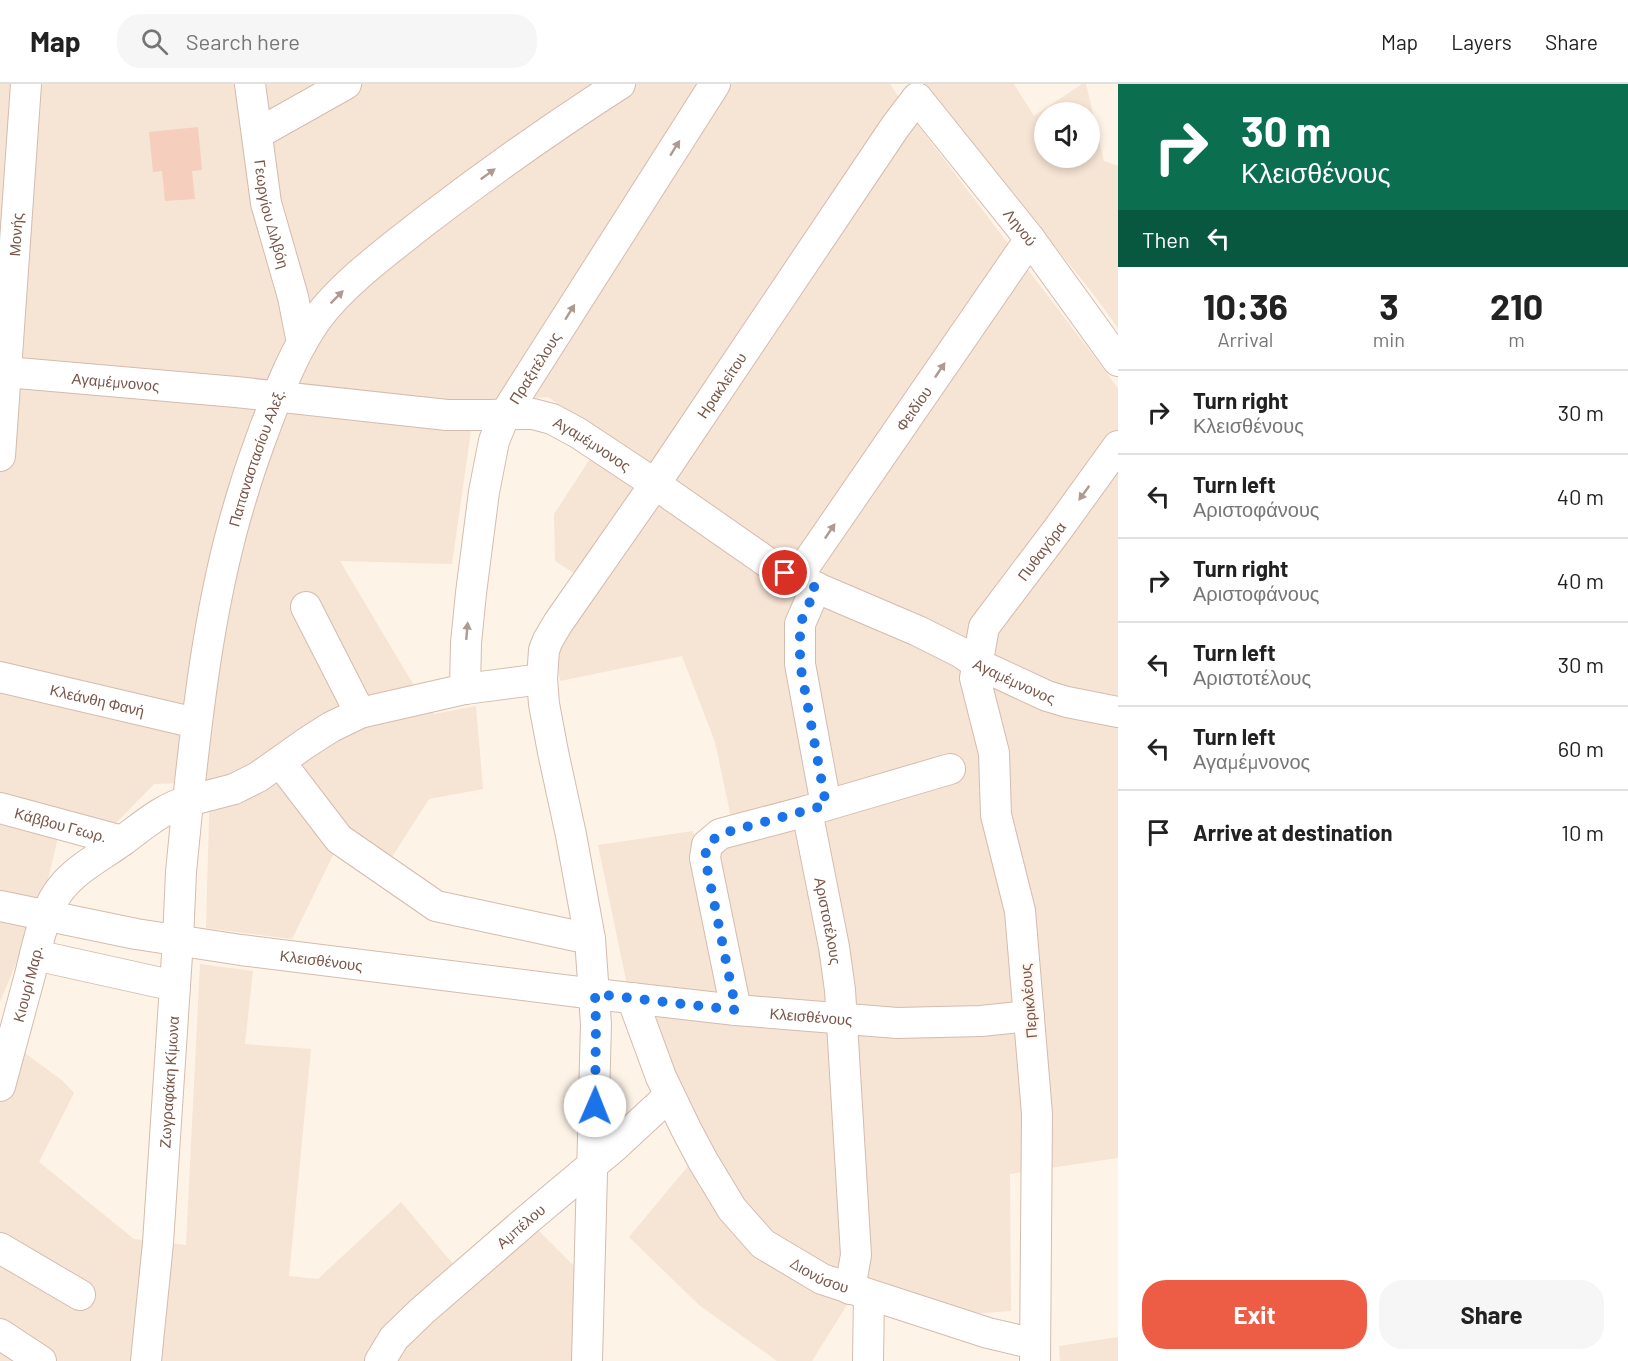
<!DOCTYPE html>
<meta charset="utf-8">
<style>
:root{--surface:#fff;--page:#f6f6f6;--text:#222;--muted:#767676;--line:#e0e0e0;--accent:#ed5d46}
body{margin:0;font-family:Barlow,sans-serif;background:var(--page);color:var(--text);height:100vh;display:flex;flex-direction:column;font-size:22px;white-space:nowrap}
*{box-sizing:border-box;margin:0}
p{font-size:20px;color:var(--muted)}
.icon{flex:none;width:33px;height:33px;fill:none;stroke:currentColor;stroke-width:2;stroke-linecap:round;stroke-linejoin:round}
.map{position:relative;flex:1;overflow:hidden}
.panel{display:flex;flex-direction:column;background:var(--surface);width:510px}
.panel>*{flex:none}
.banner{background:#0b6e4f;color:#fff;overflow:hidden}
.tools{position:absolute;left:1034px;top:18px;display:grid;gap:12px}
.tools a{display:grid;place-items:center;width:66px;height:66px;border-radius:50%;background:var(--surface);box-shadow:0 3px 9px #0003;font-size:30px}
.pin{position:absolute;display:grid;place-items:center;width:51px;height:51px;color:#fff;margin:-26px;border:3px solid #fff;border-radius:50%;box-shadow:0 2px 6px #0007}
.me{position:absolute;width:66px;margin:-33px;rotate:1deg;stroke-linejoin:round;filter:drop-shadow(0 0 4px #0008)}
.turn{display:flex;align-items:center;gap:21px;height:126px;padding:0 24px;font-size:27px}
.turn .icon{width:78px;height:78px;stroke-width:2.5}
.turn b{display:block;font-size:42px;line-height:51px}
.then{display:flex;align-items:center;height:57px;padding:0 24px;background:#0003;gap:12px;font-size:22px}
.eta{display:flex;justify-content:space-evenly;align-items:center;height:102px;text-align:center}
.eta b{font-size:36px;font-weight:700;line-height:42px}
.button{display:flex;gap:12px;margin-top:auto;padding:12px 24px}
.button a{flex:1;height:69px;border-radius:24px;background:var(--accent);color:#fff;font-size:24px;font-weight:700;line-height:69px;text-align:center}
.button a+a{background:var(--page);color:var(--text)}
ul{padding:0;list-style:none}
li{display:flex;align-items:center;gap:18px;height:84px;padding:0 24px;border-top:2px solid var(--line)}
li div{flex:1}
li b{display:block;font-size:22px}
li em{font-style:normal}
header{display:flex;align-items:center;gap:36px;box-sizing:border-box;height:84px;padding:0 30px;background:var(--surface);border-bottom:2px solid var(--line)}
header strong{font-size:28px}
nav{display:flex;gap:33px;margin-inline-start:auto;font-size:21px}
.search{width:420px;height:54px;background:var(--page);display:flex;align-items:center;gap:15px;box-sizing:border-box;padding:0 21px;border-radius:24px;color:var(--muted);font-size:22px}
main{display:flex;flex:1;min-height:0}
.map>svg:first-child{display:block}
</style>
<header>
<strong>Map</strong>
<div class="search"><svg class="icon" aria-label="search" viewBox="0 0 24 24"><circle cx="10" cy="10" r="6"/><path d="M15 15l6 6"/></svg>Search here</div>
<nav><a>Map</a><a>Layers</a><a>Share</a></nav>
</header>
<main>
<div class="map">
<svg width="1118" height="1277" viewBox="0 0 1118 1277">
<rect width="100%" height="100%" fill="#fef3e7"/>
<g fill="#f6e4d5" fill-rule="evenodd">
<polygon points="0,0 890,0 911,32 1118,304 1118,1074 1010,1090 1011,1227 971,1230 865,1192 812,1277 777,1277 699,1221 629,1153 704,1063 627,901 598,761 693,747 697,762 735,752 715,658 682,572 560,597 554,555 593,501 555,477 554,430 605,352 548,313 475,319 452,480 340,477 410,595 434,630 476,622 483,705 429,715 392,773 344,749 292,855 206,844 210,698 154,700 116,739 64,728 44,812 0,918"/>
<path d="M926,0h88l20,32 48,-32h4l18,77 14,5v162l-27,-37 -152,-188zM1044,28h45v46h-45z"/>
<polygon points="200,880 253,887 245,960 311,965 289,1192 318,1195 401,1118 468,1198 534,1142 581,1189 577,1277 0,1277 0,951 63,997 74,1009 39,1078 134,1155 186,1161"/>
<polygon points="1118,1253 1118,1277 1060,1277 1059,1262"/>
</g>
<polygon fill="#f5cebd" points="198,43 202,86 192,87 195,115 165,117 162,87 153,88 149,48"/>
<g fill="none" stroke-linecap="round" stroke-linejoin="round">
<g stroke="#d3bcaf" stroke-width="32">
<g id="street">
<path id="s1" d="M250,0l16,119 27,94 9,46"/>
<polyline points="257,50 346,0"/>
<path id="s2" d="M6,288l230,20 211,23h43l29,-1h14l19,5 26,14 77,51 119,83 22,12 122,52 42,21 18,12 69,32 20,6 51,10"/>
<path id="s3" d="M0,372l26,-372"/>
<path id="s4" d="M796,495l234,-340"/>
<polyline points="816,503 800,540 800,580 826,721"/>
<polyline points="306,523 360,629"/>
<path id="s5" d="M0,593l196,46"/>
<path id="s6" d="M465,605l1,-46 5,-50 13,-101 10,-51 11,-27 210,-330"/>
<polyline points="280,678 339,755 436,822 590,855"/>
<path id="s7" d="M0,724l122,33"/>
<path id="s8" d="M807,727l27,136 6,43 16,265 -6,34"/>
<path id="s9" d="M0,822l136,28 105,16 354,44 141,16 161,13 84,-2 48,-5"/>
<polyline points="35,871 175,902"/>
<path id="s10" d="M632,914l29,79 25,52 17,32 29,48 31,35 59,35 166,54 47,11"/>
<polyline points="736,926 705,774 707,761 720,750 807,727 950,685"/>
<path id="s11" d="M0,1002c10,-37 20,-74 30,-111 7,-27 14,-68 33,-89 16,-19 40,-31 59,-45 21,-15 39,-32 66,-40 11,-103 24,-212 56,-312 6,-21 14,-42 22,-64 14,-36 28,-74 51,-106 25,-35 73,-70 107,-97 64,-49 129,-95 196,-138"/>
<polyline points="0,1164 80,1211"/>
<polyline points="0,1250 41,1277"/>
<path id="s12" d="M146,1277l12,-118 20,-303 3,-68 7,-71 46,-12 24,-12 48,-34 25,-16 29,-14 105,-24 77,-10"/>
<path id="s13" d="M380,1277l14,-23 28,-27 105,-91 87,-73 55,-51"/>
<path id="s14" d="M587,1277l9,-337 -6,-85 -19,-104 -18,-83 -9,-48 -2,-25 2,-29 4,-10 10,-17 97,-139 240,-357 22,-29 113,141 88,122"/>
<polyline points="868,1277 869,1211"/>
<path id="s15" d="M1035,1277l2,-247 -17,-203 -24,-96 -2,-62 -19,-75 9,-51 74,-98 60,-83"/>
</g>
</g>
<use href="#street" stroke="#fff" stroke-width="30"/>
</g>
<defs><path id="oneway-solid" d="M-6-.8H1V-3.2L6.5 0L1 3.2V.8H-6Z" transform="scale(1.5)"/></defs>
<g fill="#af9a92">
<use href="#oneway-solid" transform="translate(675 64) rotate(-58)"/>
<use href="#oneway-solid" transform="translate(488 90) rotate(-36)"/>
<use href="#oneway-solid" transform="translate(337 213) rotate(-45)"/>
<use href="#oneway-solid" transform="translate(570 228) rotate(-58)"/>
<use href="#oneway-solid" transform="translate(940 286) rotate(-56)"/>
<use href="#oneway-solid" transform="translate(1084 409) rotate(126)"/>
<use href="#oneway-solid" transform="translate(830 447) rotate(-56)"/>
<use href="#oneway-solid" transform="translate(467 547) rotate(-85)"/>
</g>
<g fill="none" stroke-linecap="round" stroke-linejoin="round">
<polyline stroke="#1a73e8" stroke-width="10" stroke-dasharray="0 18" points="595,1022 596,940 595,910 736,926 705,774 707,761 720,750 826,721 800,580 800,540 816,504 785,489"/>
</g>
<g text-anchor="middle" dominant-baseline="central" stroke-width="4.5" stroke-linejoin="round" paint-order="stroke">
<g font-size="15" fill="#795649" stroke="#fff7ef">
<text stroke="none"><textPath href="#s1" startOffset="132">Γεωργίου Διλβόη</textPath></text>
<text stroke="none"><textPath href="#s14" startOffset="1548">Ληνού</textPath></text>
<text stroke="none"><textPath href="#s3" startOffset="222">Μονής</textPath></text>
<text stroke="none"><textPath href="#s6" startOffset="334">Πραξιτέλους</textPath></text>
<text stroke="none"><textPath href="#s2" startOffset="110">Αγαμέμνονος</textPath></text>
<text stroke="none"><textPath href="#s14" startOffset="1035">Ηρακλείτου</textPath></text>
<text stroke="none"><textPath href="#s4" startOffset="207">Φειδίου</textPath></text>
<text stroke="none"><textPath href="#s2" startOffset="596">Αγαμέμνονος</textPath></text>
<text stroke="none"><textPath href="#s11" startOffset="714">Παπαναστασίου Αλεξ.</textPath></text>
<text stroke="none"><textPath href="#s15" startOffset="836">Πυθαγόρα</textPath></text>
<text stroke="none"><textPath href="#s2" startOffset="1082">Αγαμέμνονος</textPath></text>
<text stroke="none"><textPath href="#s5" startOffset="100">Κλεάνθη Φανή</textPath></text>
<text stroke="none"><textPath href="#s7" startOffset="63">Κάββου Γεωρ.</textPath></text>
<text stroke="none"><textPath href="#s8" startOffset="112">Αριστοτέλους</textPath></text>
<text stroke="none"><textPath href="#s9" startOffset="326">Κλεισθένους</textPath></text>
<text stroke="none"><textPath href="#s11" startOffset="106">Κιουρί Μαρ.</textPath></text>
<text transform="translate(1028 917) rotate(-95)">Περικλέους</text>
<text stroke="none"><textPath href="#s9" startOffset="819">Κλεισθένους</textPath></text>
<text stroke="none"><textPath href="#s12" startOffset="280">Ζωγραφάκη Κίμωνα</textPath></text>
<text stroke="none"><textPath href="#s13" startOffset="196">Αμπέλου</textPath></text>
<text stroke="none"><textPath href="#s10" startOffset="346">Διονύσου</textPath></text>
</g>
</g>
</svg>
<div class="tools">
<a><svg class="icon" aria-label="sound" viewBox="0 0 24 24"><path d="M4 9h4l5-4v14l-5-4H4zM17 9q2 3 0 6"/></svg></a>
</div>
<div class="pin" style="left:785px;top:489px;background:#d93025"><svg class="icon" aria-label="arrive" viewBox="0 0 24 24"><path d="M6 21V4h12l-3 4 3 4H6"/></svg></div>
<svg class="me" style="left:595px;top:1022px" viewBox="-20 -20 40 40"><circle r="19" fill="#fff"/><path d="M0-13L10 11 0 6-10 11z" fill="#1a73e8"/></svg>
</div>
<section class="panel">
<div class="banner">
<div class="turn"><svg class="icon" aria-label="right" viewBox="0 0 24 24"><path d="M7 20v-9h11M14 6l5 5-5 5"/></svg><div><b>30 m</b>Κλεισθένους</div></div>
<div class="then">Then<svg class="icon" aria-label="left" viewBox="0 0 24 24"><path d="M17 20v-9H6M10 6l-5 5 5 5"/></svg></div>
</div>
<div class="eta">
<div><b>10:36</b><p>Arrival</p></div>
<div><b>3</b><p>min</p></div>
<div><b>210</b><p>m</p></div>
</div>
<ul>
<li><svg class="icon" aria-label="right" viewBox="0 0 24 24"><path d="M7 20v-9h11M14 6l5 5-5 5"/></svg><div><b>Turn right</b><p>Κλεισθένους</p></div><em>30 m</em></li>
<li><svg class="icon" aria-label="left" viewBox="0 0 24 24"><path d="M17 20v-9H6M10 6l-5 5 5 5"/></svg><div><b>Turn left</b><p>Αριστοφάνους</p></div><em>40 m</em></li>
<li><svg class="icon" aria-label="right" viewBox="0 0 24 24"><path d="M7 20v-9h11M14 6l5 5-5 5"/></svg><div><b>Turn right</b><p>Αριστοφάνους</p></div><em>40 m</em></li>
<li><svg class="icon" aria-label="left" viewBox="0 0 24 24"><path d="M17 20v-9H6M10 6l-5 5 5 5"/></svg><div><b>Turn left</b><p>Αριστοτέλους</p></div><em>30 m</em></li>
<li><svg class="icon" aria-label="left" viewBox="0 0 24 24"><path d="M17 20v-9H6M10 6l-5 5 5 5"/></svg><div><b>Turn left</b><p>Αγαμέμνονος</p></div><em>60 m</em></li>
<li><svg class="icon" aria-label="arrive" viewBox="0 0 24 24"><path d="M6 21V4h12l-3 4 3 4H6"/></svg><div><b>Arrive at destination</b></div><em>10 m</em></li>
</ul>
<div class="button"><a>Exit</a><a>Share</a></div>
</section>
</main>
